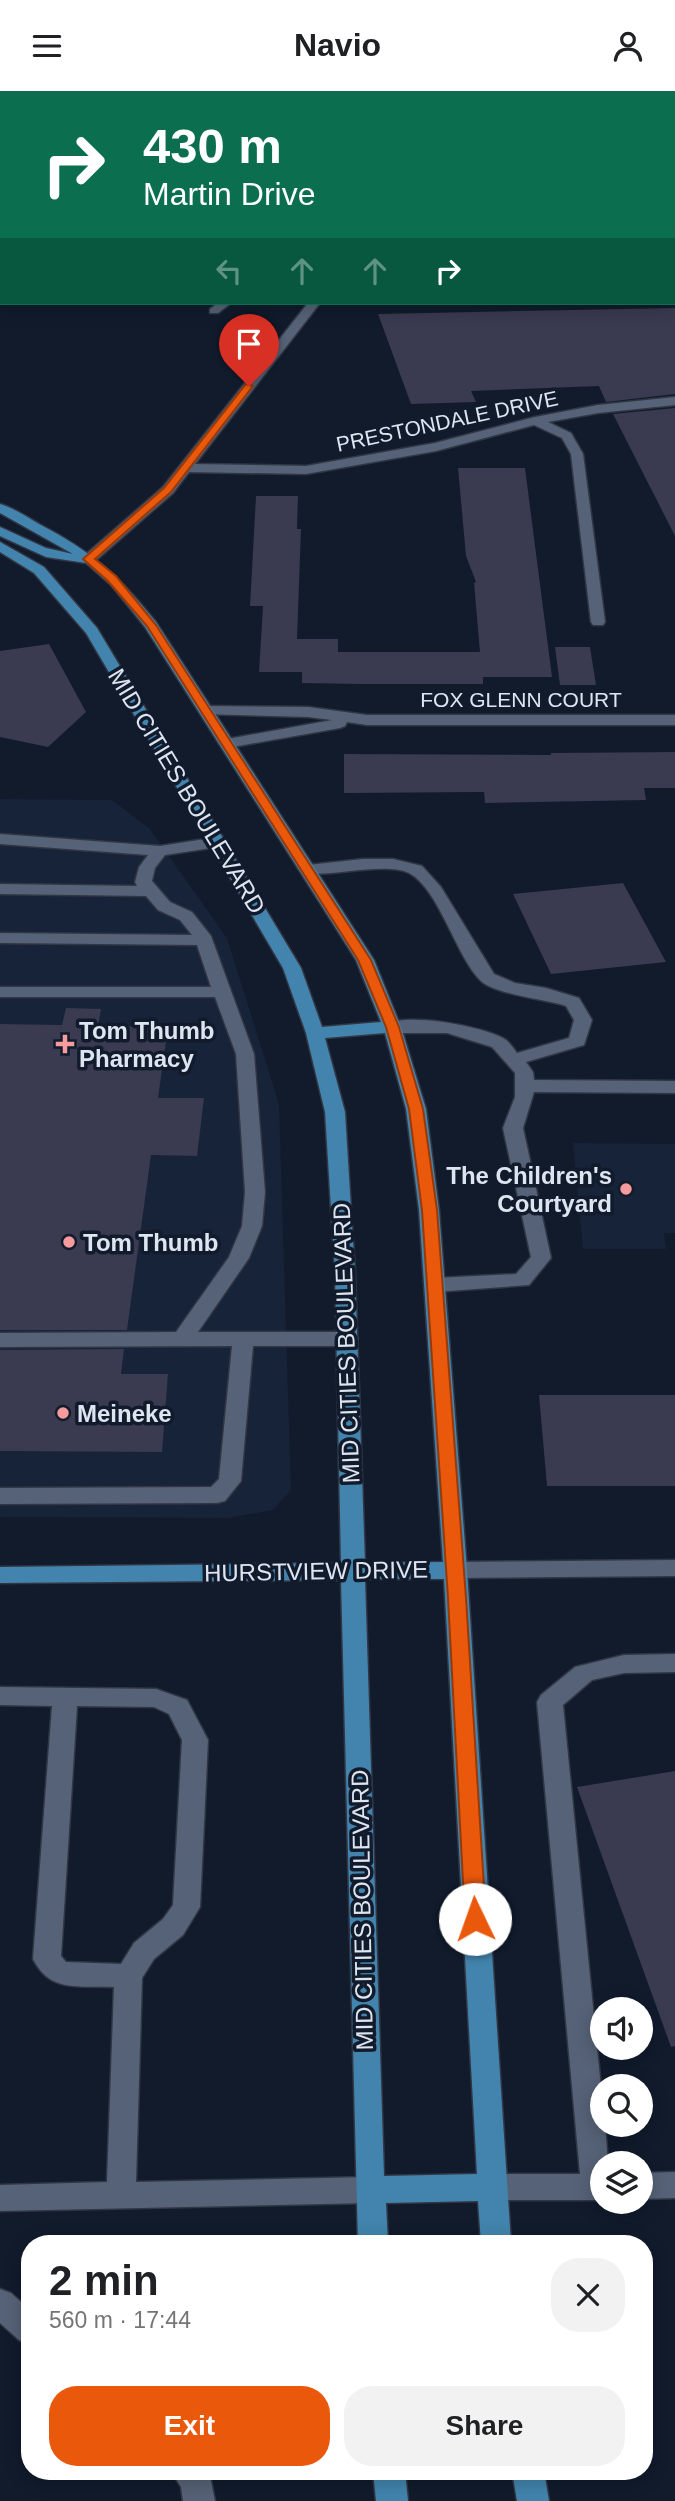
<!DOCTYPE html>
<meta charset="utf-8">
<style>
:root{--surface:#fff;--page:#f2f2f2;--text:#202124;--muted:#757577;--accent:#ea580c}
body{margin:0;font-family:Arial,sans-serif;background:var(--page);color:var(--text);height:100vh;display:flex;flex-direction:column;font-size:26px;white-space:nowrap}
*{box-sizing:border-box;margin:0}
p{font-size:23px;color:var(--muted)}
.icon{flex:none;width:38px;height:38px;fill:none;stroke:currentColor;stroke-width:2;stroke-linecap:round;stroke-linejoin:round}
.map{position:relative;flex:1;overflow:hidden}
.panel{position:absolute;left:21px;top:2144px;width:632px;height:245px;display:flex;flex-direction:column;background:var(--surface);border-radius:28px;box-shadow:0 4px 18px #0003}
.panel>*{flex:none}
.hud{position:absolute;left:0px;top:0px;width:676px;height:214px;box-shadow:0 4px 18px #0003;background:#0b6e4f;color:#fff;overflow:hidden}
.buttons{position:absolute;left:590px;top:1906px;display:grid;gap:14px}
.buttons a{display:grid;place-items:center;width:63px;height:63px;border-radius:50%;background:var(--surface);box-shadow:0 4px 18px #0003;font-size:35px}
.pin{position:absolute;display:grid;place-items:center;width:60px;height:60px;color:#fff;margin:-72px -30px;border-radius:50% 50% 50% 0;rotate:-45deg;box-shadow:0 0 7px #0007}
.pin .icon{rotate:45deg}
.me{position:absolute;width:77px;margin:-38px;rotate:357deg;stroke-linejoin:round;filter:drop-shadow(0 0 5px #0008)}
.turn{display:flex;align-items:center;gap:24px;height:147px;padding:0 28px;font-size:32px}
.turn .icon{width:91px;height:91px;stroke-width:2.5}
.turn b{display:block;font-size:49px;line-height:60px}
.lanes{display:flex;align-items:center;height:66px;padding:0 28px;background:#0003;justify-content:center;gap:35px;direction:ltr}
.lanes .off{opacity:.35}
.round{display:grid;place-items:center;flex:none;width:74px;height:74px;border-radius:28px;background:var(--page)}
.head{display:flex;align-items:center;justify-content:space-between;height:119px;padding:0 28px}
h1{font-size:42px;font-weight:800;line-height:52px}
.primary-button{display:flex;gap:14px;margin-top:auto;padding:14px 28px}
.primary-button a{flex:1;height:80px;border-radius:28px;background:var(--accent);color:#fff;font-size:28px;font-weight:800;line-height:80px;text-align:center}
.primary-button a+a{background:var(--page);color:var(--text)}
header{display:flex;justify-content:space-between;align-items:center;height:91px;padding:0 28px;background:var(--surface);font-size:32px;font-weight:800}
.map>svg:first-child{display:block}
</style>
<header><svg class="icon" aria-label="menu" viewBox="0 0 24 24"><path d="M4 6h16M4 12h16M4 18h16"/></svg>Navio<svg class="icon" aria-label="person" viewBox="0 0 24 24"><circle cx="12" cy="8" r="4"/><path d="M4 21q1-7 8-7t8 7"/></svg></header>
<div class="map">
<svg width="675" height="2410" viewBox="0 0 675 2410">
<rect width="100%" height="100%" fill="#111b2c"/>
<g fill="#162339">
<polygon points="0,0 398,0 398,2 2,2 0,29"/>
<polygon points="0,708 112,709 149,737 227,847 279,1013 291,1399 273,1419 228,1427 0,1426"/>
<polygon points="573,1052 675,1053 675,1142 664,1142 666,1158 583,1158"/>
</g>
<g fill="#3a3a50">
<polygon points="675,217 675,303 606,311 599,295 471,300 476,311 411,313 378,223"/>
<polygon points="675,317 675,445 613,323"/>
<polygon points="458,377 525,377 552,586 483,586 483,593 360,593 302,592 302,581 259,581 263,515 250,515 256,405 298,405 297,438 301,438 297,548 338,548 338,561 480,561 474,492 476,491 466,465"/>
<polygon points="49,553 86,621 48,656 0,646 0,560"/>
<polygon points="555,556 590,556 596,594 560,594"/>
<polygon points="675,661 675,697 644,697 646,709 485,712 484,701 344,702 344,663 551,664 551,662"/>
<polygon points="623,792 666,871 551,883 513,803"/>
<polygon points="66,917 101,918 98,935 168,936 158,1007 204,1007 197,1065 151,1064 127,1239 0,1239 0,933 62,934"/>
<polygon points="124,1258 121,1283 168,1283 162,1361 0,1360 0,1259"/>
<polygon points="539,1304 675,1304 675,1395 547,1395"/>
<polygon points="675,1680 675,1955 671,1956 577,1696"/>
</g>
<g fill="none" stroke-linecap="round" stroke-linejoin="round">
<g stroke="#313644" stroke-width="3">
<g id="minor">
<polygon points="48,0 58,0 48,2"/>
<polygon points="90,0 100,0 90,2"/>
<rect x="162" y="0" width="10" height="2"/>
<polygon points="243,0 253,0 243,2"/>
<polygon points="287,0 297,0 287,2"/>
<rect x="359" y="0" width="10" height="2"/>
<rect x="423" y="0" width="10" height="2"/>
<rect x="483" y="0" width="10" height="2"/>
<rect x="674" y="13" width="1" height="6"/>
<rect x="674" y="44" width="1" height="10"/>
<rect x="674" y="65" width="1" height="6"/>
<rect x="0" y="66" width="2" height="6"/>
<rect x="0" y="127" width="2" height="6"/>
<rect x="674" y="194" width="1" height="6"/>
<polygon points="218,212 231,212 218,222 210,222 210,218"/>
<polygon points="308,212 320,212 195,373 306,375 435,352 535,326 598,314 675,306 675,314 598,322 548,331 571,342 583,363 605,531 603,534 593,534 591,531 571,363 562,347 534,334 436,360 306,383 189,381 173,402 94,471 84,471 84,465 163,396"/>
<polygon points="207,615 308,616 367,624 675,624 675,634 367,634 347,631 345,635 340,637 227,657 219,652 222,649 332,629 308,626 202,623 199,620"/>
<polygon points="0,743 160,755 218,746 226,751 218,756 165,764 155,777 152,790 170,811 192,821 211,845 254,963 265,1101 262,1135 249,1167 198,1241 347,1241 355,1243 358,1248 355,1253 347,1255 253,1255 241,1390 225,1410 217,1412 0,1413 0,1397 211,1396 219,1388 232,1255 0,1256 0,1242 176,1241 229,1166 242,1135 245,1101 236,963 215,906 0,906 0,896 211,896 197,854 0,852 0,842 192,844 180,829 158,819 146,805 0,803 0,793 137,795 135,791 139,776 148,764 0,753"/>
<path d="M363,768h30l29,7 19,21 53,87 21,9 31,5 33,10 13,22 -8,25 -58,17 7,10 1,8 141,1v12l-141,-1 -11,36 28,130 -22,27 -94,7 -7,-2 -3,-5 3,-5 7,-2 81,-4 15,-17 -28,-129 12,-31v-24l-23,-26 -45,-14h-55l-9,-6c14,-17 106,0 123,13 4,3 8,9 11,13l52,-15 5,-18 -8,-14c-21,-7 -74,-12 -86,-26 -24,-24 -41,-91 -71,-107 -25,-13 -98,9 -109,-3l8,-5z"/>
<polygon points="675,1469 675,1485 455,1487 447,1485 443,1479 447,1473 455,1471"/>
<polygon points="675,1563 675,1581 624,1582 592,1589 563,1614 602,2007 602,2034 605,2034 608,2072 602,2072 602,2109 491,2109 480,2105 476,2096 480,2087 491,2083 580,2083 537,1611 541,1604 575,1576 624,1564"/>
<path d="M0,1596l156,2 31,11 21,40 -8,167 -17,28 -29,24 -12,19 -6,204 234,-5 11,4 4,9 -4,9 -11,4 -370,8v-26l107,-3 7,-195c-34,-2 -63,7 -81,-28l19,-253 -52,-1zM77,1615l77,1 15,7 13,26 -9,165 -10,14 -29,24 -13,21 -55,-2 -5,-6z"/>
<polygon points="675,2081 675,2107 640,2108 640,2082"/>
<polygon points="0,2198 11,2202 30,2219 30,2253 19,2249 0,2232"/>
<polygon points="171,2380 209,2380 215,2410 183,2410 181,2396"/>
</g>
</g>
<g stroke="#313644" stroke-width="3">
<g id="major">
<rect x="0" y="41" width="2" height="6"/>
<rect x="674" y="41" width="1" height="6"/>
<path d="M0,413c14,4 27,13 39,20 54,28 79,51 117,98l218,338 27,67 25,82 13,101 28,360 44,673h-30l-3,-42 -92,2 2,40h-30l-17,-663 -341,3v-16l341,-4 -6,-290 -10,-161 -19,-79 -23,-65 -197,-335 -52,-60 -34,-21v-10l44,25 53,61 204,340 21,59 59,-5 -25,-62 -211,-333 -33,-41 -26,-23 -40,-6 -46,-21v-9l46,21 27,6 -73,-41zM385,942l21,76 13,101 24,352 -78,1 -10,-290 -10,-161 -20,-74zM365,1488h79l33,595 -93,2z"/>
<polygon points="373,2380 405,2380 408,2410 376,2410"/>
<polygon points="512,2380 544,2380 549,2410 517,2410"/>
</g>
</g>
<use href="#minor" fill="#566277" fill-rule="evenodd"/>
<use href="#major" fill="#4284ad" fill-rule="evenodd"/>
</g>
<polygon fill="#ea580c" stroke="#983908" stroke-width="2" points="246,293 253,295 171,401 95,468 116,485 156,534 371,869 399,936 423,1018 437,1119 466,1507 486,1828 483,1834 475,1837 468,1834 465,1828 448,1507 422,1119 409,1018 386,936 358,869 147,535 108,490 83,468 164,397"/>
<g fill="#f59b9d" stroke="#111b2c" stroke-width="2.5">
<path d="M61.5 942.5h7v7h7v7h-7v7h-7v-7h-7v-7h7z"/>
<circle cx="626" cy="1098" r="7"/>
<circle cx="69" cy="1151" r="7"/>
<circle cx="63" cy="1322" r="7"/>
</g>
<g text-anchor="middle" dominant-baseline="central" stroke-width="7" stroke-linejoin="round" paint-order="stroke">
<g font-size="21" fill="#dde5f1" stroke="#111b2c">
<text transform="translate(447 330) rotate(-12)">PRESTONDALE DRIVE</text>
<text x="521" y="608">FOX GLENN COURT</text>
</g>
<g font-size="24" fill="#dde5f1" stroke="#111b2c">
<text transform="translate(187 700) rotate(59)">MID CITIES BOULEVARD</text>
<text transform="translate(346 1252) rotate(-92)">MID CITIES BOULEVARD</text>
<text transform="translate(316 1480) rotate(-1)">HURSTVIEW DRIVE</text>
<text transform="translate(362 1819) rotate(-91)">MID CITIES BOULEVARD</text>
</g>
<g font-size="24" font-weight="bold" fill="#dde5f1" stroke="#111b2c" text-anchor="start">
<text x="79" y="939">Tom Thumb<tspan x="79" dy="28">Pharmacy</tspan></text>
<text x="612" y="1084" text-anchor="end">The Children's<tspan x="612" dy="28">Courtyard</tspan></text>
<text x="83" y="1151">Tom Thumb</text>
<text x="77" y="1322">Meineke</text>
</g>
</g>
</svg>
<div class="buttons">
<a><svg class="icon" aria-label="sound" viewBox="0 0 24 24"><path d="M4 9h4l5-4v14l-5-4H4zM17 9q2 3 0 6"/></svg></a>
<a><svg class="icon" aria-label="search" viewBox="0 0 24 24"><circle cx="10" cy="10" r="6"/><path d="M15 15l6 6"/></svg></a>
<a><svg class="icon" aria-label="layers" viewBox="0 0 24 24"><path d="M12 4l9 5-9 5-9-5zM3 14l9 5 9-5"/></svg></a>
</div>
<div class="pin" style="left:249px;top:295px;background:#d93025"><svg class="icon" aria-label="arrive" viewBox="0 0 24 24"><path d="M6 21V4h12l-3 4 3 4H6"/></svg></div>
<svg class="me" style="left:475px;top:1828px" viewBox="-20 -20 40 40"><circle r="19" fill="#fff"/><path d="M0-13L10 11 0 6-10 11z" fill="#ea580c"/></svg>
<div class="hud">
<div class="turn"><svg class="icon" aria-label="right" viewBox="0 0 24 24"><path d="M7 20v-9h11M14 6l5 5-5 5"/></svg><div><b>430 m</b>Martin Drive</div></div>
<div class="lanes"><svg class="icon off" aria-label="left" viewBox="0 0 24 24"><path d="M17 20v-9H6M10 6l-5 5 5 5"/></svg><svg class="icon off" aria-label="ahead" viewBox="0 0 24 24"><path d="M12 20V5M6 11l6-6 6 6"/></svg><svg class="icon off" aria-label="ahead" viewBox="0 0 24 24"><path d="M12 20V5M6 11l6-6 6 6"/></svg><svg class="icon" aria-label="right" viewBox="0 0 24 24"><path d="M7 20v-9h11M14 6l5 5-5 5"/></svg></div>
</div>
<section class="panel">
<div class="head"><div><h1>2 min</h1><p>560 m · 17:44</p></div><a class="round"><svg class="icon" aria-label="close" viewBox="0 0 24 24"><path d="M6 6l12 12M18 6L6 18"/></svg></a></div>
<div class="primary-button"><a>Exit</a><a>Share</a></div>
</section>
</div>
